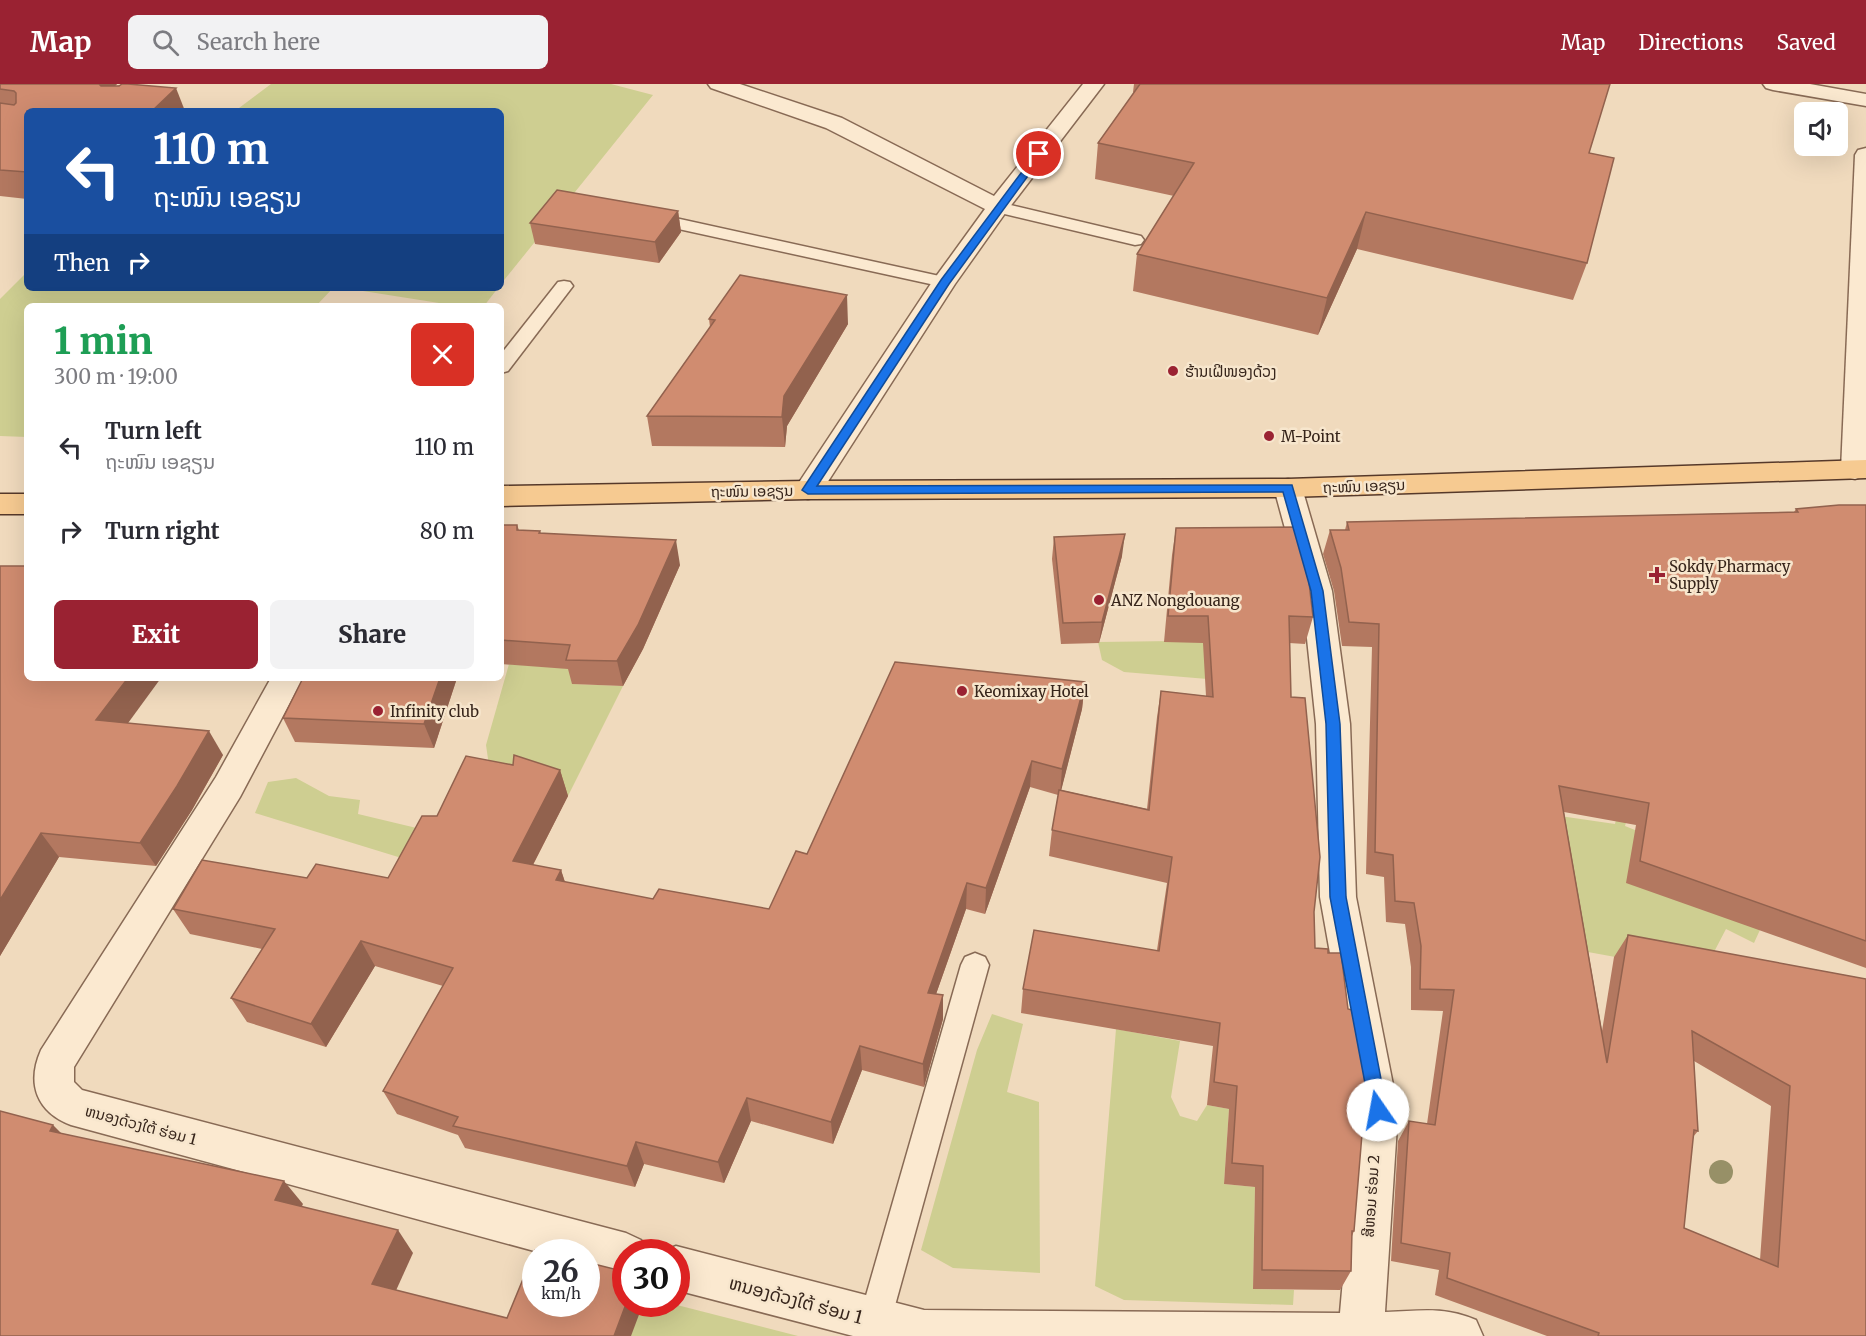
<!DOCTYPE html>
<meta charset="utf-8">
<style>
:root{--surface:#fff;--page:#f2f2f3;--text:#2b2b33;--muted:#7c7c81;--accent:#9a2232}
body{margin:0;font-family:Merriweather,"Noto Sans Lao",serif;background:var(--page);color:var(--text);height:100vh;display:flex;flex-direction:column;font-size:22px;white-space:nowrap}
*{box-sizing:border-box;margin:0}
p{font-size:20px;color:var(--muted)}
.icon{flex:none;width:33px;height:33px;fill:none;stroke:currentColor;stroke-width:2;stroke-linecap:round;stroke-linejoin:round}
.map{position:relative;flex:1;overflow:hidden}
.panel{position:absolute;left:24px;top:219px;width:480px;height:378px;display:flex;flex-direction:column;background:var(--surface);border-radius:9px;box-shadow:0 6px 24px #0002}
.panel>*{flex:none}
.hud{position:absolute;left:24px;top:24px;width:480px;height:183px;border-radius:9px;box-shadow:0 6px 24px #0002;background:#1a4fa0;color:#fff;overflow:hidden}
.tools{position:absolute;left:1794px;top:18px;display:grid;gap:12px}
.tools a{display:grid;place-items:center;width:54px;height:54px;border-radius:9px;background:var(--surface);box-shadow:0 6px 24px #0002;font-size:30px}
.speed{position:absolute;left:522px;top:1155px;display:flex;gap:12px;font-size:30px;font-weight:700;text-align:center}
.speed>*{display:grid;place-content:center;width:78px;height:78px;border-radius:50%;background:var(--surface);box-shadow:0 6px 24px #0002;line-height:1}
.speed small{font-size:15px;font-weight:400}
.speed .limit{border:9px solid #d22;background:#fff;color:#111}
.pin{position:absolute;display:grid;place-items:center;width:51px;height:51px;color:#fff;margin:-26px;border:3px solid #fff;border-radius:50%;box-shadow:0 2px 6px #0007}
.me{position:absolute;width:66px;margin:-33px;rotate:348deg;stroke-linejoin:round;filter:drop-shadow(0 0 4px #0008)}
.turn{display:flex;align-items:center;gap:21px;height:126px;padding:0 30px;font-size:27px}
.turn .icon{width:78px;height:78px;stroke-width:2.5}
.turn b{display:block;font-size:42px;line-height:51px}
.then{display:flex;align-items:center;height:57px;padding:0 30px;background:#0003;gap:12px;font-size:22px}
.round{display:grid;place-items:center;flex:none;width:63px;height:63px;border-radius:9px;background:var(--page)}
.headline{display:flex;align-items:center;justify-content:space-between;height:102px;padding:0 30px}
h1{font-size:36px;font-weight:800;line-height:45px;color:#1e9e55}
.primary-button{display:flex;gap:12px;margin-top:auto;padding:12px 30px}
.primary-button a{flex:1;height:69px;border-radius:9px;background:var(--accent);color:#fff;font-size:24px;font-weight:800;line-height:69px;text-align:center}
.primary-button a+a{background:var(--page);color:var(--text)}
ul{padding:0;list-style:none}
li{display:flex;align-items:center;gap:18px;height:84px;padding:0 30px}
li div{flex:1}
li b{display:block;font-size:22px}
li em{font-style:normal}
header{display:flex;align-items:center;gap:36px;box-sizing:border-box;height:84px;padding:0 30px;background:var(--accent);color:#fff}
header strong{font-size:28px}
nav{display:flex;gap:33px;margin-inline-start:auto;font-size:21px}
.search{width:420px;height:54px;background:var(--page);display:flex;align-items:center;gap:15px;box-sizing:border-box;padding:0 21px;border-radius:9px;color:var(--muted);font-size:22px}
.map>svg:first-child{display:block}
</style>
<header>
<strong>Map</strong>
<div class="search"><svg class="icon" aria-label="search" viewBox="0 0 24 24"><circle cx="10" cy="10" r="6"/><path d="M15 15l6 6"/></svg>Search here</div>
<nav><a>Map</a><a>Directions</a><a>Saved</a></nav>
</header>
<div class="map">
<svg width="1866" height="1252" viewBox="0 0 1866 1252">
<rect width="100%" height="100%" fill="#f0dabd"/>
<g fill="#cece91">
<polygon points="271,0 611,0 653,11 501,200 501,27 235,27"/>
<polygon points="27,188 27,204 333,204 316,222 27,222 27,353 0,352 0,215"/>
<polygon points="344,204 498,204 484,222 458,222"/>
<polygon points="1249,556 1255,599 1124,588 1102,576 1098,558"/>
<polygon points="509,580 576,585 573,600 623,602 568,712 523,698 492,702 486,661"/>
<polygon points="1635,658 1647,660 1625,742 1779,804 1754,859 1726,845 1703,889 1577,866 1472,719 1615,740"/>
<polygon points="296,694 329,712 360,716 358,730 450,752 421,780 255,729 268,698"/>
<polygon points="992,930 1023,940 1007,1008 1039,1018 1040,1189 953,1184 921,1166 977,966"/>
<polygon points="1116,945 1180,957 1171,1013 1180,1032 1197,1037 1207,1021 1229,1025 1224,1100 1255,1103 1253,1205 1294,1206 1293,1221 1124,1216 1095,1202"/>
<polygon points="642,1220 673,1220 798,1252 630,1252"/>
</g>
<g fill="none" stroke-linecap="round" stroke-linejoin="round">
<g stroke="#886a55" stroke-width="3">
<g id="service">
<polygon points="998,118 1141,152 1144,156 1141,160 1135,161 992,127 990,123 992,119"/>
<polygon points="648,128 944,193 950,194 953,198 950,202 944,203 642,137 639,133 642,129"/>
<polygon points="564,197 570,198 573,202 508,287 501,289 501,270 558,198"/>
<polygon points="975,869 985,873 989,881 891,1236 887,1248 874,1252 863,1248 859,1236 961,881 965,873"/>
</g>
</g>
<g stroke="#886a55" stroke-width="3">
<g id="minor">
<polygon points="708,0 740,0 842,34 994,112 1083,0 1104,0 1006,128 955,200 818,413 808,415 798,413 794,406 932,198 985,125 826,44 711,4"/>
<polygon points="1763,0 1810,0 1866,10 1866,22 1773,6 1766,4"/>
<polygon points="1866,64 1866,391 1855,395 1845,393 1841,386 1855,71 1858,66"/>
<path d="M1288,395l10,2 4,7 30,103 18,133 6,173 42,213 -13,202c35,-1 58,-6 91,8l7,16h-630l-177,-46v-38h-15l15,-6 248,64 416,3 18,-203 -38,-213 -4,-173 -14,-133 -28,-103 4,-7z"/>
<path d="M271,594h32l-63,119 -166,270v15l8,8 544,143 15,7 6,12h-21v24l-40,-10v-14h-48l-467,-127c-34,-13 -45,-41 -30,-75l175,-273z"/>
</g>
</g>
<g stroke="#56392a" stroke-width="3">
<g id="primary">
<polygon points="1866,376 1866,394 1288,413 808,415 501,422 501,402 808,397 1288,395"/>
<rect x="0" y="410" width="27" height="20"/>
</g>
</g>
<use href="#service" fill="#fbe9d0" fill-rule="evenodd"/>
<use href="#minor" fill="#fbe9d0" fill-rule="evenodd"/>
<use href="#primary" fill="#f6ca91" fill-rule="evenodd"/>
</g>
<circle fill="#979067" cx="1721" cy="1088" r="12"/>
<g fill="#b37860" fill-rule="evenodd">
<polygon points="0,0 117,0 115,2 128,0 27,27 27,115 0,112"/>
<polygon points="1134,0 1610,0 1589,69 1587,179 1573,216 1357,165 1318,251 1133,207 1137,170 1174,112 1095,95 1098,59 1134,9 1133,8"/>
<polygon points="678,127 681,148 659,179 535,160 530,139"/>
<polygon points="709,235 848,240 787,342 785,363 652,362 647,332 710,243"/>
<path d="M1866,421v463l-240,-85 10,-58 -72,-13 38,219 12,-74 14,-22 238,44v357h-319l-112,-41 4,-25 -48,-9 7,-120 11,-20 18,3 16,-113 -32,-1v-43l-6,-43 -19,-2 -2,-45 -18,-3 6,-227 -30,-1 -8,-55 -11,-37 7,-24h15l2,-8 447,-10 2,-3zM1694,977l77,45 -11,154 -76,-32 9,-91 5,-6z"/>
<polygon points="501,441 517,441 519,446 540,447 541,449 680,481 643,565 623,602 572,600 568,585 501,580"/>
<polygon points="1176,444 1313,533 1305,560 1289,559 1291,613 1314,828 1315,864 1354,1147 1352,1152 1351,1187 1340,1206 1253,1205 1255,1103 1224,1100 1229,1025 1207,1021 1213,962 1021,929 1023,905 1157,866 1167,799 1049,772 1052,746 1058,711 1030,703 985,830 966,825 936,910 943,911 943,935 924,1003 862,986 833,1060 751,1037 724,1099 644,1080 635,1103 465,1064 458,1051 397,1030 383,1007 443,902 375,882 326,963 247,938 231,914 262,865 190,850 173,825 307,794 388,794 437,732 513,681 560,686 568,712 533,781 561,786 565,798 653,815 769,825 807,770 1085,598 1082,625 1061,706 1147,725 1157,633 1161,607 1206,612 1203,559 1164,558 1172,471"/>
<polygon points="1054,453 1122,472 1099,559 1061,560 1052,475"/>
<polygon points="0,482 128,639 223,671 192,726 156,782 59,773 0,872"/>
<polygon points="457,594 434,664 295,658 283,634"/>
</g>
<g fill="#92624e">
<polygon points="84,0 117,0 106,11"/>
<polygon points="176,4 185,27 152,27"/>
<polygon points="678,127 681,148 659,179 655,158"/>
<polygon points="1366,128 1357,165 1318,251 1327,214"/>
<polygon points="847,211 848,240 787,342 785,363 782,333 784,312"/>
<polygon points="1125,450 1122,472 1099,559 1102,538"/>
<polygon points="676,456 680,481 643,565 623,602 617,577"/>
<polygon points="128,594 161,594 112,661 96,636"/>
<polygon points="440,594 457,594 434,664 424,640"/>
<polygon points="1085,598 1082,625 1060,711 1062,685"/>
<polygon points="209,647 223,671 192,726 156,782 140,759"/>
<polygon points="1032,677 1030,703 985,830 986,804"/>
<polygon points="560,686 568,712 522,802 513,777"/>
<polygon points="41,749 59,773 0,872 0,816"/>
<polygon points="561,786 569,811 556,796"/>
<polygon points="967,799 966,825 928,933 928,909"/>
<polygon points="361,857 375,882 326,963 311,940"/>
<polygon points="943,911 943,935 924,1003 923,980"/>
<polygon points="860,962 862,986 833,1060 831,1038"/>
<polygon points="747,1014 751,1037 724,1099 718,1078"/>
<polygon points="53,1041 78,1066 50,1047"/>
<polygon points="636,1058 644,1080 635,1103 627,1082"/>
<polygon points="284,1097 303,1120 294,1139 275,1116"/>
<polygon points="398,1146 413,1169 389,1222 372,1200"/>
<polygon points="626,1220 643,1220 631,1252 614,1252"/>
</g>
<g fill="#d08c70" stroke="#92624e" stroke-width="1.5" fill-rule="evenodd">
<polygon points="0,0 99,0 101,2 119,2 122,0 128,0 176,4 152,27 27,27 27,88 0,86 0,19 14,21 16,19 16,9 14,7 0,5"/>
<polygon points="1140,0 1610,0 1589,69 1614,74 1587,179 1366,128 1327,214 1137,170 1194,79 1098,59"/>
<polygon points="557,106 678,127 655,158 530,139"/>
<polygon points="740,191 847,211 784,312 782,333 647,332 715,236 709,235"/>
<path d="M1839,421h27v436l-226,-80 9,-58 -90,-17 48,277 21,-128 238,44v357h-268l1,-3 -152,-55 3,-25 -49,-10 8,-122 26,4 19,-135 -34,-1 1,-43 -7,-43 -19,-2 -2,-46 -18,-3 4,-228 -30,-2 -8,-54 -11,-38h19l-2,-8 451,-10 -2,-3zM1692,947l98,55 -12,181 -94,-39 10,-98 4,1z"/>
<polygon points="501,441 517,441 517,446 540,447 539,449 676,456 638,541 617,577 566,576 570,561 501,556"/>
<polygon points="1296,443 1307,481 1313,533 1289,532 1291,613 1305,614 1320,773 1314,828 1315,864 1328,865 1328,869 1341,869 1348,925 1352,926 1365,994 1364,1026 1354,1147 1352,1147 1351,1187 1262,1186 1263,1082 1232,1079 1237,1002 1214,998 1220,939 1023,905 1034,846 1159,867 1172,773 1052,746 1059,706 1149,726 1161,607 1213,613 1208,532 1168,532 1176,444"/>
<polygon points="1125,450 1102,538 1063,539 1054,453"/>
<polygon points="0,482 27,482 27,594 128,594 96,636 209,647 177,702 140,759 41,749 0,816"/>
<polygon points="895,578 1085,598 1062,685 1032,677 986,804 967,799 928,909 943,911 923,980 860,962 831,1038 747,1014 718,1078 636,1058 627,1082 453,1042 458,1033 383,1007 453,884 361,857 311,940 231,914 275,845 173,825 202,776 307,794 316,780 388,794 422,732 437,732 466,672 513,681 514,671 560,686 513,777 561,786 556,796 653,815 659,805 769,825 796,767 807,770"/>
<polygon points="303,594 440,594 424,640 283,634"/>
<polygon points="0,1027 53,1041 50,1047 284,1097 275,1116 398,1146 372,1200 507,1234 535,1166 546,1168 536,1168 536,1220 586,1220 586,1178 626,1188 626,1220 614,1252 0,1252"/>
</g>
<polygon fill="#1a73e8" stroke="#114b97" stroke-width="1.5" points="1036,69 1044,70 949,200 817,402 1292,401 1323,507 1340,640 1346,813 1387,1026 1384,1031 1378,1034 1372,1031 1370,1026 1330,813 1326,640 1311,507 1283,408 808,410 802,406 941,196"/>
<g fill="#9a2232" stroke="#f7e6cd" stroke-width="2">
<circle cx="1173" cy="287" r="6"/>
<circle cx="1269" cy="352" r="6"/>
<path d="M1654 482h6v6h6v6h-6v6h-6v-6h-6v-6h6z"/>
<circle cx="1099" cy="516" r="6"/>
<circle cx="962" cy="607" r="6"/>
<circle cx="378" cy="627" r="6"/>
</g>
<g text-anchor="middle" dominant-baseline="central" stroke-width="5" stroke-linejoin="round" paint-order="stroke">
<g font-size="15" fill="#37251b" stroke="#f7e6cd" text-anchor="start">
<text x="1185" y="287">ຮ້ານເຝີໜອງດ້ວງ</text>
<text x="1281" y="352">M-Point</text>
<text x="1669" y="482">Sokdy Pharmacy<tspan x="1669" dy="17">Supply</tspan></text>
<text x="1111" y="516">ANZ Nongdouang</text>
<text x="974" y="607">Keomixay Hotel</text>
<text x="390" y="627">Infinity club</text>
</g>
<g font-size="15" fill="#37251b" stroke="#f7e6cd">
<text transform="translate(1364 402) rotate(-2)">ຖະໜົນ ເອຊຽນ</text>
<text transform="translate(752 407) rotate(-1)">ຖະໜົນ ເອຊຽນ</text>
<text transform="translate(141 1041) rotate(15)">ຫນອງດ້ວງໃຕ້ ຮ່ອມ 1</text>
<text transform="translate(1371 1112) rotate(-86)">ສີຫອມ ຮ່ອມ 2</text>
</g>
<g font-size="18" fill="#37251b" stroke="#f7e6cd">
<text transform="translate(796 1216) rotate(15)">ຫນອງດ້ວງໃຕ້ ຮ່ອມ 1</text>
</g>
</g>
</svg>
<div class="tools">
<a><svg class="icon" aria-label="sound" viewBox="0 0 24 24"><path d="M4 9h4l5-4v14l-5-4H4zM17 9q2 3 0 6"/></svg></a>
</div>
<div class="speed"><div>26<small>km/h</small></div><div class="limit">30</div></div>
<div class="pin" style="left:1039px;top:70px;background:#d93025"><svg class="icon" aria-label="arrive" viewBox="0 0 24 24"><path d="M6 21V4h12l-3 4 3 4H6"/></svg></div>
<svg class="me" style="left:1378px;top:1026px" viewBox="-20 -20 40 40"><circle r="19" fill="#fff"/><path d="M0-13L10 11 0 6-10 11z" fill="#1a73e8"/></svg>
<div class="hud">
<div class="turn"><svg class="icon" aria-label="left" viewBox="0 0 24 24"><path d="M17 20v-9H6M10 6l-5 5 5 5"/></svg><div><b>110 m</b>ຖະໜົນ ເອຊຽນ</div></div>
<div class="then">Then<svg class="icon" aria-label="right" viewBox="0 0 24 24"><path d="M7 20v-9h11M14 6l5 5-5 5"/></svg></div>
</div>
<section class="panel">
<div class="headline"><div><h1>1 min</h1><p>300 m · 19:00</p></div><a class="round" style="background:#d93025;color:#fff"><svg class="icon" aria-label="close" viewBox="0 0 24 24"><path d="M6 6l12 12M18 6L6 18"/></svg></a></div>
<ul>
<li><svg class="icon" aria-label="left" viewBox="0 0 24 24"><path d="M17 20v-9H6M10 6l-5 5 5 5"/></svg><div><b>Turn left</b><p>ຖະໜົນ ເອຊຽນ</p></div><em>110 m</em></li>
<li><svg class="icon" aria-label="right" viewBox="0 0 24 24"><path d="M7 20v-9h11M14 6l5 5-5 5"/></svg><div><b>Turn right</b></div><em>80 m</em></li>
</ul>
<div class="primary-button"><a>Exit</a><a>Share</a></div>
</section>
</div>
